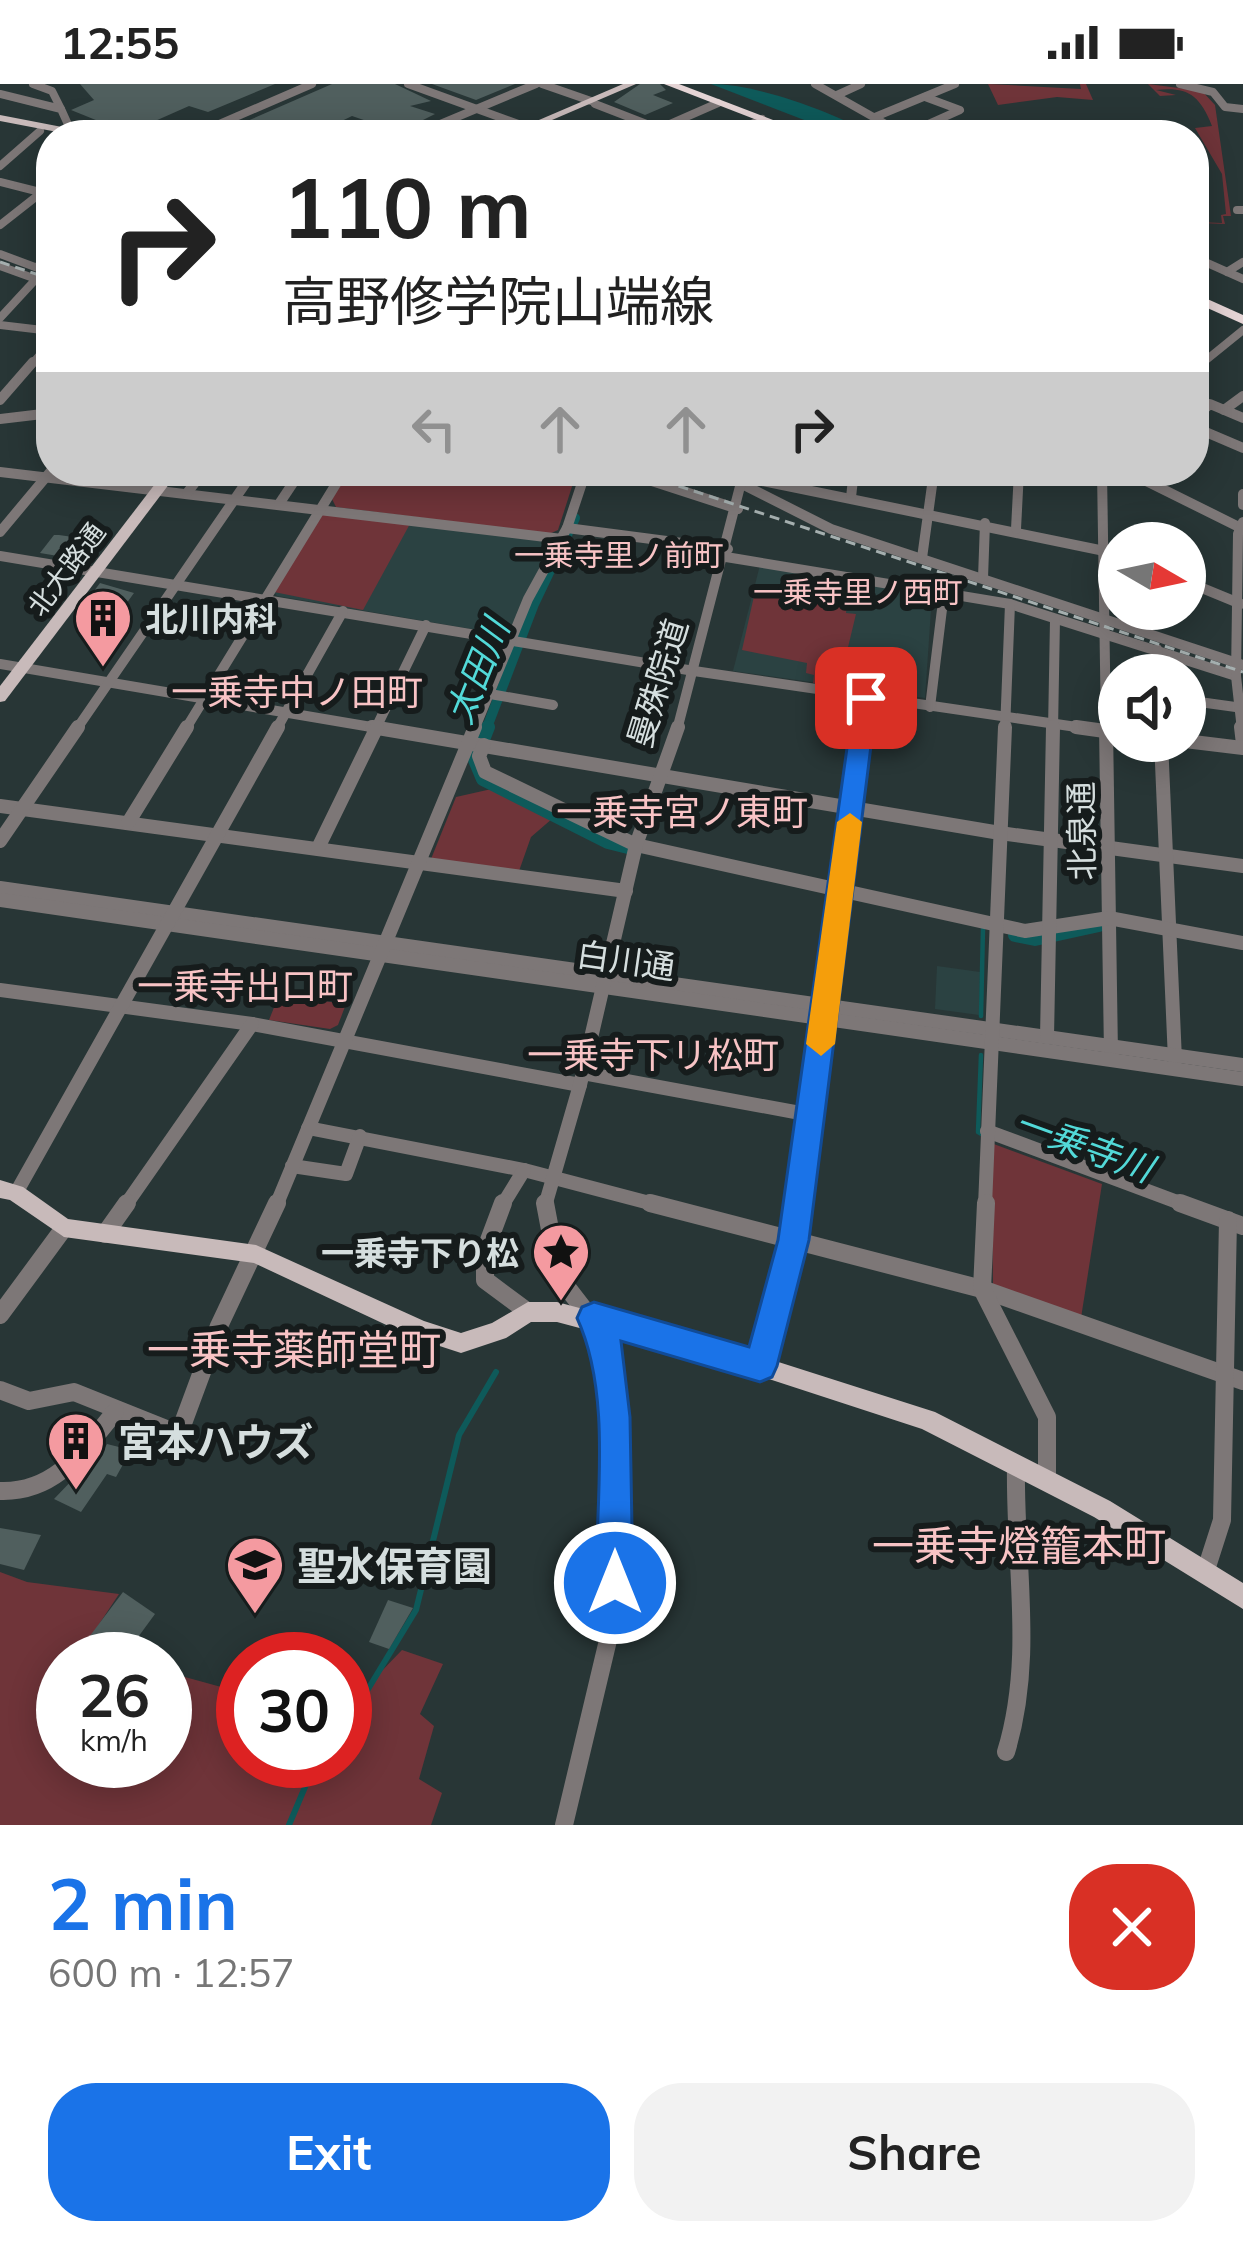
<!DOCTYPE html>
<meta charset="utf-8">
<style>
:root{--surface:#fff;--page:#f2f2f2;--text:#222;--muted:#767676;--accent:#1a73e8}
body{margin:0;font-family:Mulish,"Noto Sans JP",sans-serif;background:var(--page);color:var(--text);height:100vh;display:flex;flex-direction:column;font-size:45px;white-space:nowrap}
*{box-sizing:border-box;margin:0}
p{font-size:39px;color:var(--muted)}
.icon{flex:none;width:66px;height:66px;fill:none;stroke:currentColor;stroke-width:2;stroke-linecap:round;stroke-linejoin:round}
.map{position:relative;height:1741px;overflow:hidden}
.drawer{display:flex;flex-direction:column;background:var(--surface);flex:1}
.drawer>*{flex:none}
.top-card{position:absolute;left:36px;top:36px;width:1173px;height:366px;border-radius:48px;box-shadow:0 6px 30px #0003;background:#fff;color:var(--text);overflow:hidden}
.needle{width:78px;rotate:99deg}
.fabs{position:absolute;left:1098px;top:438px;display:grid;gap:24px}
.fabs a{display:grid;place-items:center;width:108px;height:108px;border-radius:50%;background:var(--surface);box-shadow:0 6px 30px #0003;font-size:60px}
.speed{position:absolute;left:36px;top:1548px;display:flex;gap:24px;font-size:60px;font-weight:700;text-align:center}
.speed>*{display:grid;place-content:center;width:156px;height:156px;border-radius:50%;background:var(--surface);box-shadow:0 6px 30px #0003;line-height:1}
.speed small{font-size:30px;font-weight:400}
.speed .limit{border:18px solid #d22;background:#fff;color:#111}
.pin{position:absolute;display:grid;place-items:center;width:102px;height:102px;color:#fff;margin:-51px;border-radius:24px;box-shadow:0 6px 18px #0006}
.me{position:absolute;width:132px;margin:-66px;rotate:0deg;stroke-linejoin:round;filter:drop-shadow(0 0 9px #0008)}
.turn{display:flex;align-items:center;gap:42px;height:252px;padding:0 48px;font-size:54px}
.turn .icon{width:156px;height:156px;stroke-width:2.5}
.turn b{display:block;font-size:84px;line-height:102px}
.lanes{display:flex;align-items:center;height:114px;padding:0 48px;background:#0003;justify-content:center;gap:60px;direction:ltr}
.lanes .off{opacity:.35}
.round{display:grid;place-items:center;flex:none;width:126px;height:126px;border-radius:48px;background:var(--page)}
.headline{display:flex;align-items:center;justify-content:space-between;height:204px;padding:0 48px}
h1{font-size:72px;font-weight:700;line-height:90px;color:var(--accent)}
.action{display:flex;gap:24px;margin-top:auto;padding:24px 48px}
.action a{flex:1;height:138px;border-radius:48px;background:var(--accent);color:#fff;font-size:48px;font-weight:700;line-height:138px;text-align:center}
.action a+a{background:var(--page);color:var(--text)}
.status{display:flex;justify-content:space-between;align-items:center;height:84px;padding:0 60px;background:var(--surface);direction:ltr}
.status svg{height:33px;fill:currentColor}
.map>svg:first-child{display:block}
</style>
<div class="status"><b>12:55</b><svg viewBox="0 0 49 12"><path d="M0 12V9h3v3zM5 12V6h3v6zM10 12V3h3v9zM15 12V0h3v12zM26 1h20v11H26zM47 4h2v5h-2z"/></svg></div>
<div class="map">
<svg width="1243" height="1741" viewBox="0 0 1243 1741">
<rect width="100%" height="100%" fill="#283636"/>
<g fill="#2b4242">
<polygon points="323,430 554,457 507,551 277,512 274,508"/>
<polygon points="760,481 932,511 925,614 733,587"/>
<polygon points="937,882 980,888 979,931 935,925"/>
</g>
<g fill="#6f3439">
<polygon points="988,0 1081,5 1080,0 1086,0 1093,16 1057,13 998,21"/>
<path d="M1148,0l54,7 13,14 16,111h-8l2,8 -25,-1 1,7 -7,1 4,-9 24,1 -1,-8 5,-1 -4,-40 -27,-46 17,-2c-13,-33 -26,-39 -56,-36l20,5 -16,1z"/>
<polygon points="349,387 577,387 558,446 549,450 336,423 332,415"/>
<polygon points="323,430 411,438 363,526 274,508"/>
<polygon points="754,512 847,521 846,529 856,530 844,580 862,583 860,592 844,604 813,599 814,591 806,589 807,579 742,566"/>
<polygon points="496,704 553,734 531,753 519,787 431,775 456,713"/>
<polygon points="279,911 346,920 338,941 330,945 269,936"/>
<polygon points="991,1059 1102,1100 1081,1234 993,1200"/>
<polygon points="0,1488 27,1498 119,1510 76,1575 63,1575 63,1677 165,1677 165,1593 174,1590 243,1609 243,1677 345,1677 345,1625 402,1566 443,1580 420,1630 434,1642 419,1695 442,1709 431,1741 0,1741"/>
</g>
<path fill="#0e5a5a" d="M711,0c47,0 121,28 163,51h-31z"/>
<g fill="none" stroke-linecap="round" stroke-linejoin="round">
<g stroke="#0e5a5a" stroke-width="4.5">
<polyline points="981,932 983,844"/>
<polyline points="981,971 978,1048 985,1052"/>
</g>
<g stroke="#0e5a5a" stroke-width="6">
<polyline points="345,1643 416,1526 459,1351 496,1288"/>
<polyline points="289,1741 316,1677"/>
</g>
<polyline stroke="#0e5a5a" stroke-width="10" points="486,646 534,520 575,434"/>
<g stroke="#0e5a5a" stroke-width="14">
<polyline points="488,643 475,676 483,695 608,758 636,765"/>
<polyline points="1015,851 1035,855 1099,841"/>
</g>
</g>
<g fill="#505f5e">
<polygon points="80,0 275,0 208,28 189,22 128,49 71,26 94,16"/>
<polygon points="332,0 395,0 431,17 410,22 435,30 399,48 352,32 313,51 215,51"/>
<polygon points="432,0 515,0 476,16"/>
<polygon points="640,0 660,0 666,6 653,11 673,19 645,31 614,18"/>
<polygon points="54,451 59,451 94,456 76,475 40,469"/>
<polygon points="100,499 134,509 113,538 90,535 93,520 85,519"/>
<polygon points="107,1360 131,1366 116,1393 107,1390 81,1428 54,1415 77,1391 86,1396"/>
<polygon points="0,1444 41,1451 24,1486 0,1480"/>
<polygon points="123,1508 155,1530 122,1575 85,1575 77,1569"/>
<polygon points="388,1516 413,1524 389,1565 369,1558"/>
</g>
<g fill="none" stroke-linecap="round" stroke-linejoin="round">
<g stroke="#7d7777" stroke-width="8">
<polyline points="33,0 52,7 61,25"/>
<polyline points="408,0 549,51"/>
<polyline points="542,0 591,17"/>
<polyline points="815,0 905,51"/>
<polyline points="1180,0 1213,8 1225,23 1243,25"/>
<polyline points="0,10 61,25 71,47"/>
<polyline points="837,11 861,0"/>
<polyline points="595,20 675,51"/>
<polyline points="875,33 955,0"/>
<polyline points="194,51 312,0"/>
<polyline points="414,51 536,0"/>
<polyline points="645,51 718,19"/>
<polyline points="728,51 762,35"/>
<polyline points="904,51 960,26 925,13"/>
<polyline points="0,82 40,47"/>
<polyline points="0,98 40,108"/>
<polyline points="1237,126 1243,126"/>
<polyline points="0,141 51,101"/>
<polyline points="0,170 51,189"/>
<polyline points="1194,173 1243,195"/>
<polyline points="0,182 36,195"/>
<polyline points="38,182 51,167"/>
<polyline points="1227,188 1243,178"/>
<polyline points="0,234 36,195 51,199"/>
<polyline points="0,241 51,247"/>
<polyline points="31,281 51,258"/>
<polyline points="1200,281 1243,246"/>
</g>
<g stroke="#7d7777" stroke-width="10">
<polyline points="1194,286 1204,278"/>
<polyline points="0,316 33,278"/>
<polyline points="1224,326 1243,312"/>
<polyline points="1194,334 1210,320 1243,334"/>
<polyline points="0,335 51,329"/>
<polyline points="1194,343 1243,364"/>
<polyline points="621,387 738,425"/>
<polyline points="1102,387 1106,646"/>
<polyline points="1126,387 1243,445"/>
<polyline points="0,388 562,455"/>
<polyline points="743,393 1119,470"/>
<polyline points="742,400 831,445 1243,581"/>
<polyline points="187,409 204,387"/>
<polyline points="1243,410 1243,421"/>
<polyline points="851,413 854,387"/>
<polyline points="279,420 301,387"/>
<polyline points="567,444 586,387"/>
<polyline points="1016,445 1019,387"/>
<polyline points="0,448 51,387"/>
<polyline points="0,472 694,587 1097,646"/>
<polyline points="726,473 1010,520 1236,592"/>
<polyline points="922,474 934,387"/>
<polyline points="983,494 985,439"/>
<polyline points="1185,497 1241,520"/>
<polyline points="1157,565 1158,591"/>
<polyline points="0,580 389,646"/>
<polyline points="490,610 553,621"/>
<polyline points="1185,616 1243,624"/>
<polyline points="930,623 944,509"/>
<polyline points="76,646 254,387"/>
<polyline points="185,646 344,387"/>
<polyline points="276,646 343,527"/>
<polyline points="375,646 426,541"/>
<polyline points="474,646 528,515 567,444 728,465"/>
<polyline points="677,646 744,387"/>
<polyline points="862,646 866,614"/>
<polyline points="1005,646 1010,520"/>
<polyline points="1053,646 1055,535"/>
<polyline points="1242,646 1236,592 1238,450 1243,438"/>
</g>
<g stroke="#7d7777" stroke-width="14">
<polyline points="372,643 1000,749 1243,782"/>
<polyline points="1076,643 1119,649"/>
<polyline points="1106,643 1111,970"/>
<polyline points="1241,643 1243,660"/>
<polyline points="1161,657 1175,976"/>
<polyline points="1185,657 1243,664"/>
<polyline points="484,661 479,672 485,688 636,761 1025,847 1109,834 1243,859"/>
<polyline points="0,722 626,807"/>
<polyline points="128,739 187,643"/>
<polyline points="0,757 78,643"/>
<polyline points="318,764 377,643"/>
<polyline points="0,804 1243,981"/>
<polyline points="0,816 1243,995"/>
<polyline points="0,906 252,940 580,1001"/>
<polyline points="1047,953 1053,643"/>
<polyline points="583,989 811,1031"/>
<polyline points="308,1044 524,1086 661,1122"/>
<polyline points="987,1047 1188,1122"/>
<polyline points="292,1082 346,1090 360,1052"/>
<polyline points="16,1109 278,643"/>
<polyline points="125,1122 252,940"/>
<polyline points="276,1122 475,643"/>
<polyline points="502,1122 524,1086"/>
<polyline points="545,1122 580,1001 636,761 678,643"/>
<polyline points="798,1122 862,643"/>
<polyline points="985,1122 1005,643"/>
</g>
<g stroke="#7d7777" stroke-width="18">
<polyline points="503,1119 485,1167 485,1196 528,1228"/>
<polyline points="545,1119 559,1193 603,1250 613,1333 614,1531 564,1741"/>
<polyline points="650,1119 982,1205 1243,1297"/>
<polyline points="986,1119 982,1205 1047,1333 1047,1397"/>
<polyline points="1180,1119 1243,1142"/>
<polyline points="105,1150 127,1119"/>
<polyline points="0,1231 64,1144"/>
<polyline points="760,1282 798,1119"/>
<polyline points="0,1306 29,1317 74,1308 179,1350 219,1242 277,1119"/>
<path d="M0,1407c55,2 83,-40 115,-79"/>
<polyline points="1205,1489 1222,1436 1228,1136"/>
<path d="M1006,1668c29,-95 8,-190 10,-287"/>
</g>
<g fill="#c8baba" fill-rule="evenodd">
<polygon points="623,0 636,0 517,51 504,51"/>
<polygon points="0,31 88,48 93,51 73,51 0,37"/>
<polygon points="165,387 179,387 5,617 0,618 0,602"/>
<polygon points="0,1096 23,1103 68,1135 256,1161 424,1237 461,1249 492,1239 528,1218 557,1218 760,1272 935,1328 1110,1417 1243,1499 1243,1525 1094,1433 922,1345 760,1292 557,1238 531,1238 506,1254 461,1269 412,1253 254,1179 64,1153 10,1116 0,1114"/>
</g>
<g fill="#e5d4d5" fill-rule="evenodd">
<polygon points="664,0 679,0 812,51 796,51"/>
<polygon points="1194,209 1243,231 1243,240 1194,218"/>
</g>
<g stroke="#a5afaf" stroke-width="3" stroke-dasharray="10 6" stroke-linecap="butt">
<polyline points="0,178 51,195"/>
<polyline points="633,387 1243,588"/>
</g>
</g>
<path fill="#1a73e8" stroke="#114b97" stroke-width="3" d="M866,606l11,8 -68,542 -32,126 -5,11 -12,5 -139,-41 9,76 3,166 -5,13 -13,6 -13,-6 -6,-13c0,-83 16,-189 -19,-265l5,-11 12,-5 155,45 29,-107 76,-542z"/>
<polygon fill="#f59e0b" points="850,729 862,738 835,960 821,972 806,960 837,738"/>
<defs>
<g id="building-pin" transform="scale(3)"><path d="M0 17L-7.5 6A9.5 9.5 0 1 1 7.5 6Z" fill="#f49aa0" stroke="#161c1c"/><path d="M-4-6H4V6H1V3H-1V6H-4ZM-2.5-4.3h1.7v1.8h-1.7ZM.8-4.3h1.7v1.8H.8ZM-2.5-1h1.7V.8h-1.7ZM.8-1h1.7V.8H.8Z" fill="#111"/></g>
<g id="sight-pin" transform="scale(3)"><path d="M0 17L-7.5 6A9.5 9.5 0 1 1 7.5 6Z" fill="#f49aa0" stroke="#161c1c"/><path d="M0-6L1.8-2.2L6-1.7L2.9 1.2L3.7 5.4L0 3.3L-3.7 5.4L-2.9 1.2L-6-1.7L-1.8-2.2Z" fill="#111"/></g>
<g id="school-pin" transform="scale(3)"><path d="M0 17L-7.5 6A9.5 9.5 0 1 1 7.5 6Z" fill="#f49aa0" stroke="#161c1c"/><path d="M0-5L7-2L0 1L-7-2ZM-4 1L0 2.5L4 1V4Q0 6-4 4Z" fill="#111"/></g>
</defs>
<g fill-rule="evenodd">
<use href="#building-pin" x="103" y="534"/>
<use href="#sight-pin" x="561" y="1168"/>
<use href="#building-pin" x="76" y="1357"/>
<use href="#school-pin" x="255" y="1481"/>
</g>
<g text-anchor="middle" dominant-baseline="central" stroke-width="12" stroke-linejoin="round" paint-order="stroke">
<g font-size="27" fill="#d5dede" stroke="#161c1c">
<text transform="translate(66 485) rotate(-53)">北大路通</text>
</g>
<g font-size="30" fill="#f8c3c5" stroke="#161c1c">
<text x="619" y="471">一乗寺里ノ前町</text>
<text x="858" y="508">一乗寺里ノ西町</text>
</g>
<g font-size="33" font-weight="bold" fill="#d5dede" stroke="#161c1c" text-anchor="start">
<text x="145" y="534">北川内科</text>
<text x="519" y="1168" text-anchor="end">一乗寺下り松</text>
</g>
<g font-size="33" fill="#d5dede" stroke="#161c1c">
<text transform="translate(657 599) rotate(-73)">曼殊院道</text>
<text transform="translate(1081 747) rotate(-91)">北泉通</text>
<text transform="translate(626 876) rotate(8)">白川通</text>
</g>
<g font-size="36" font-style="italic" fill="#52d9d8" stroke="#161c1c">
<text transform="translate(477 587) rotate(-68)">太田川</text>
<text transform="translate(1084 1061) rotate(20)">一乗寺川</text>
</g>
<g font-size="36" fill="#f8c3c5" stroke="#161c1c">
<text x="297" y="607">一乗寺中ノ田町</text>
<text x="682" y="727">一乗寺宮ノ東町</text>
<text x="245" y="901">一乗寺出口町</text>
<text x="653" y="970">一乗寺下リ松町</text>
</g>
<g font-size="39" font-weight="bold" fill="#d5dede" stroke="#161c1c" text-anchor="start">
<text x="118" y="1357">宮本ハウズ</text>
<text x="297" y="1481">聖水保育園</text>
</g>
<g font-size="42" fill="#f8c3c5" stroke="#161c1c">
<text x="294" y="1265">一乗寺薬師堂町</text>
<text x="1019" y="1461">一乗寺燈籠本町</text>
</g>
</g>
</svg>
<div class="fabs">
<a><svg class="needle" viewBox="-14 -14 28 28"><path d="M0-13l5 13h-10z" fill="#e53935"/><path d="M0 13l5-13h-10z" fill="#767676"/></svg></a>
<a><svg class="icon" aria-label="sound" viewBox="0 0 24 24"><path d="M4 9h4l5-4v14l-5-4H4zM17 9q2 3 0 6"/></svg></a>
</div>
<div class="speed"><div>26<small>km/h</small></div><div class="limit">30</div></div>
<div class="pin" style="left:866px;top:614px;background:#d93025"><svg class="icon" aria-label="arrive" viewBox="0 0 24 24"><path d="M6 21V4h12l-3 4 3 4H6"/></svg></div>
<svg class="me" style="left:615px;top:1499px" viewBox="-20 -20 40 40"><circle r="17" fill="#1a73e8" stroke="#fff" stroke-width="3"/><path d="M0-11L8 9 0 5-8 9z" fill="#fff"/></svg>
<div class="top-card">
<div class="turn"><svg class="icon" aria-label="right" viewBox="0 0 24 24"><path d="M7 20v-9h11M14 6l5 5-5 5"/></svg><div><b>110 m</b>高野修学院山端線</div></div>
<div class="lanes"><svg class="icon off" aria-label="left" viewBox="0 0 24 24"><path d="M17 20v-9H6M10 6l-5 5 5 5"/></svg><svg class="icon off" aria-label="ahead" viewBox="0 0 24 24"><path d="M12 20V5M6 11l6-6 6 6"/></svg><svg class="icon off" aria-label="ahead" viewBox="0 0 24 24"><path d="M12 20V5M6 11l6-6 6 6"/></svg><svg class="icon" aria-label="right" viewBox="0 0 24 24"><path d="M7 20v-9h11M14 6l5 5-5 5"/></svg></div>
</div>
</div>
<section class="drawer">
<div class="headline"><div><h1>2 min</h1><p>600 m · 12:57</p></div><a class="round" style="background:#d93025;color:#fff"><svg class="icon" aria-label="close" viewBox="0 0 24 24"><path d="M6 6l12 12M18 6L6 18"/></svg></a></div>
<div class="action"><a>Exit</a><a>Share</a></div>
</section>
